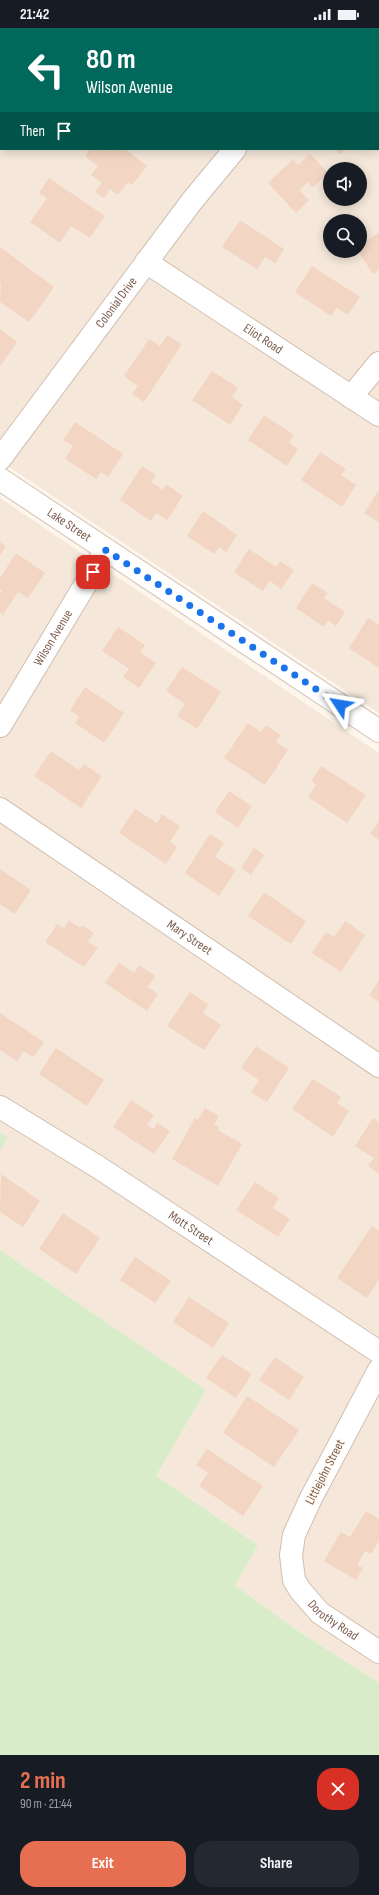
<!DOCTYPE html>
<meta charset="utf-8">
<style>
:root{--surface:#171b24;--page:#242831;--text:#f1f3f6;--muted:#9ea1a6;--accent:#e76f51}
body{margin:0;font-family:"Sofia Sans Condensed",sans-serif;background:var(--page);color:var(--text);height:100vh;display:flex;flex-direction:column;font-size:15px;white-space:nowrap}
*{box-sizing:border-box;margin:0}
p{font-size:13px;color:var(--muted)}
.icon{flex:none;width:22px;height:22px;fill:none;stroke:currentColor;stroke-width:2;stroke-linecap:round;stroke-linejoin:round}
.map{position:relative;height:1727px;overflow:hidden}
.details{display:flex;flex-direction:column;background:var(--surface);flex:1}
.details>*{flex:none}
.banner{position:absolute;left:0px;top:0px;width:379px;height:122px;box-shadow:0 2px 10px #0003;background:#00695c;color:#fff;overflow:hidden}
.tools{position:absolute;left:323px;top:134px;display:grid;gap:8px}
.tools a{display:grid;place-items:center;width:44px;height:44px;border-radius:50%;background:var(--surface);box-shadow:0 2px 10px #0003;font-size:20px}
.pin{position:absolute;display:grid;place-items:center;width:34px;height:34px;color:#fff;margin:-17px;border-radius:8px;box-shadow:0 2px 6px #0006}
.me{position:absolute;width:44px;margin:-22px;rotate:303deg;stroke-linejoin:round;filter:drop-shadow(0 0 3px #0008)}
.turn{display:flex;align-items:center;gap:14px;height:84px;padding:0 20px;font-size:18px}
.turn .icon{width:52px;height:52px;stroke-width:2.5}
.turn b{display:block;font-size:28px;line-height:34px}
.then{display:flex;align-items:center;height:38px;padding:0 20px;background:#0003;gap:8px;font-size:15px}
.round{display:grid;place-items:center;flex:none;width:42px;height:42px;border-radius:16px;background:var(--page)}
.headline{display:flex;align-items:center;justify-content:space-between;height:68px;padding:0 20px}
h1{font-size:24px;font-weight:700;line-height:30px;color:var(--accent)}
.cta{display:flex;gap:8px;margin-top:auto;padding:8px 20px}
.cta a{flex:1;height:46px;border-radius:16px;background:var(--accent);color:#fff;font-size:16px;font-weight:700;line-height:46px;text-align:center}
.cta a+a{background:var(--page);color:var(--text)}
.status{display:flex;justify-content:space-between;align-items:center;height:28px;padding:0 20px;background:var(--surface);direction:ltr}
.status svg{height:11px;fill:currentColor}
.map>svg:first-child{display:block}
</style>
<div class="status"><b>21:42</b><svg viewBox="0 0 49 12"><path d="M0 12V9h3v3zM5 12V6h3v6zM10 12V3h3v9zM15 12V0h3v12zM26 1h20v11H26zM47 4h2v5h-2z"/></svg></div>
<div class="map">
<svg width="379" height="1727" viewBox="0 0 379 1727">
<rect width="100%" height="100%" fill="#fdf6ec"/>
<g fill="#f5e8da" fill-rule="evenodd">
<path d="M0,0h379v685l-379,-252zM1,1h377v120h-377zM330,141h30v30h-30zM330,193h30v30h-30z"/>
<polygon points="0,470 379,725 379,1655 295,1601 235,1557 258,1517 156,1448 206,1362 0,1222 0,1123 8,1110 0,1104"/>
</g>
<g fill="#d8ecc9">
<polygon points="0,1104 8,1110 0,1123"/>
<polygon points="0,1222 206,1362 156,1448 258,1517 235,1557 295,1601 379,1655 379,1727 0,1727"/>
</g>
<g fill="#f3d5c3">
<polygon points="90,121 107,121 109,123 111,121 125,121 147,138 132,157 128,154 118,167 110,161 104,170 95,164 102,155 91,147 98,138 85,128"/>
<polygon points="335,121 347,121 339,126"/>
<polygon points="310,126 328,145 312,160 308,154 299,162 309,172 296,185 268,155 293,131 298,137"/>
<polygon points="49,150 105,188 90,210 71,198 60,215 30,194 47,170 39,165"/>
<polygon points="240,192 284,221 275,236 265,229 257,241 222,219"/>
<polygon points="379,204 379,242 373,246 358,223 360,223 360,217"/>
<polygon points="0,219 54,259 29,294 0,274 1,255 0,254"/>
<polygon points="312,238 360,269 348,287 337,280 331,288 295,264"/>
<polygon points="0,301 17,314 0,338"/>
<polygon points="167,307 182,316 144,374 132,366 138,358 124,348 149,311 160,318"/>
<polygon points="212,343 238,360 232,369 243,377 230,397 192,372"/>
<polygon points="264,387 294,407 289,414 298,421 287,438 248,412"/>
<polygon points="75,394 123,426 108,449 101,444 96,451 65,431 73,418 63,412"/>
<polygon points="320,424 346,441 341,447 356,457 342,479 301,452"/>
<polygon points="142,438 156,447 151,454 163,462 166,456 183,468 167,492 156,485 151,493 120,472"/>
<polygon points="379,462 379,495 364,485"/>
<polygon points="203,483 237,507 226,524 219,519 214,526 187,508"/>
<polygon points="0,514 6,518 0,528"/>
<polygon points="249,521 276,539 280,533 294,542 281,561 270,553 263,563 234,544"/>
<polygon points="16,525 45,545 28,570 18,564 3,587 0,584 0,566 2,563 0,562 0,550"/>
<polygon points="312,555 328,565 324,570 345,584 336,598 328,592 324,599 296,580"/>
<polygon points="368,590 379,597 379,640 349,620"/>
<polygon points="118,599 145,617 140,624 156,635 139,660 123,649 129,641 102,623"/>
<polygon points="182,639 221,664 197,701 177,688 185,676 166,663"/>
<polygon points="85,659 124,685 104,715 75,695 79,689 70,682"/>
<polygon points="248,695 261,704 266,697 281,707 276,714 288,722 265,757 224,730"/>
<polygon points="51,723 79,742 84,736 102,748 81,780 34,748"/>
<polygon points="321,738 366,767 347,795 308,769 316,757 311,753"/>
<polygon points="229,763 252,778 238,800 215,784"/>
<polygon points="135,781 157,795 162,786 180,798 170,814 177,819 166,836 119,805"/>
<polygon points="379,793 379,812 370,806"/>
<polygon points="210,806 224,815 215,829 236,842 219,868 185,845"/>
<polygon points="254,820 264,827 251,847 241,840"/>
<polygon points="0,841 31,862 15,886 0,876"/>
<polygon points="264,864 306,893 291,916 248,888"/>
<polygon points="69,893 80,900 82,897 94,905 88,914 98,920 84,939 45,914 57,896 64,900"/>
<polygon points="345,893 365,907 341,944 312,925 326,904 334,909"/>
<polygon points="119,935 134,945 139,937 155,948 148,959 158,966 147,983 105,955"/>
<polygon points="379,952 379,974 369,967"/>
<polygon points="190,964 208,976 203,985 221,997 204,1022 167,998"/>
<polygon points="0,985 44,1014 33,1029 24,1023 17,1033 0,1022"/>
<polygon points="256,1018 289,1040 267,1074 251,1064 259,1052 241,1040"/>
<polygon points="56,1020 104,1052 87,1078 39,1046"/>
<polygon points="313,1051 341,1069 337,1075 349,1083 333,1109 292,1081"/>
<polygon points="131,1072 154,1087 147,1097 154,1101 157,1095 170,1103 154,1126 113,1099"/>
<polygon points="205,1080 219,1088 214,1096 219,1099 218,1102 242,1116 218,1158 172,1131 195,1090 198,1092"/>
<polygon points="373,1090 379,1094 379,1146 368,1138 374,1130 355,1118"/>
<polygon points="1,1146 40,1173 23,1199 0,1184"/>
<polygon points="255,1154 279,1170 273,1180 290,1191 278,1209 236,1182"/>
<polygon points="63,1185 100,1210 76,1246 39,1221"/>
<polygon points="372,1198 379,1203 379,1251 367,1270 337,1250"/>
<polygon points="135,1229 171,1253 155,1275 120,1252"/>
<polygon points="189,1269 229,1295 213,1320 173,1294"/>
<polygon points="222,1327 252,1346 236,1370 206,1350"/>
<polygon points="275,1329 304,1349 289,1372 259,1352"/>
<polygon points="247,1368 299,1402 274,1439 223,1405"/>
<polygon points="207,1421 263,1458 243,1488 199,1458 208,1445 196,1437"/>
<polygon points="366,1483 379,1491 379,1513 371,1526 365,1523 357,1537 363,1540 356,1552 324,1533 341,1504 350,1509"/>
</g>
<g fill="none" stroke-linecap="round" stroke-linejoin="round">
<g stroke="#d1beb0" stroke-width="24">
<g id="minor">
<polyline points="270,0 270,1"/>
<polyline points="378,6 379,6"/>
<path id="s1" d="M146,234l233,153"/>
<polyline points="351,369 379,335"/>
<path id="s2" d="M0,431l192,-258 43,-52"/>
<path id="s3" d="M0,698l106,-176"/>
<path id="s4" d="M0,781l379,257"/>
<path id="s5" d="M0,1079l98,60 281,185"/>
<path id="s6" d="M379,1342l-68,128 -17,37 -3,20 3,25 6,10 20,23 59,39"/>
</g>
</g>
<g stroke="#d6c0b0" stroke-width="24">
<g id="secondary">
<path id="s7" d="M0,451l379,252"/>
</g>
</g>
<use href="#minor" stroke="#fff" stroke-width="22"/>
<use href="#secondary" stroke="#fff" stroke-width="22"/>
</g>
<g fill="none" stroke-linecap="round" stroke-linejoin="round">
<polyline stroke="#1a73e8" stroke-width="7" stroke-dasharray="0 12.6" points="93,544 106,522 340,677"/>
</g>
<g text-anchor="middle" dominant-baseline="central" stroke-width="3" stroke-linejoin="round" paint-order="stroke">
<g font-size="13" fill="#7a5c4d" stroke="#fffaf3">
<text stroke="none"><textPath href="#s2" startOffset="195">Colonial Drive</textPath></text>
<text stroke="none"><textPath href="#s1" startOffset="140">Eliot Road</textPath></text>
<text stroke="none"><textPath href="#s7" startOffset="83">Lake Street</textPath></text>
<text stroke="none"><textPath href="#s3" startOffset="103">Wilson Avenue</textPath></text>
<text stroke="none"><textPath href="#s4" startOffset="229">Mary Street</textPath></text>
<text stroke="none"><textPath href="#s5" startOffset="226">Mott Street</textPath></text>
<text transform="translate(325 1444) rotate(-63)">Littlejohn Street</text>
<text stroke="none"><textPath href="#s6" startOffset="288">Dorothy Road</textPath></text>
</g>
</g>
</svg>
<div class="tools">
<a><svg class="icon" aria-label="sound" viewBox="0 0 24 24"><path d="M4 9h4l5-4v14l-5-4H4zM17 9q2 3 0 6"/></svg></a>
<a><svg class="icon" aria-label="search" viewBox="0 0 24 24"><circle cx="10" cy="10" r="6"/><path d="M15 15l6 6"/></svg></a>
</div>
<div class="pin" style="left:93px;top:544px;background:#d93025"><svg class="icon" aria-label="arrive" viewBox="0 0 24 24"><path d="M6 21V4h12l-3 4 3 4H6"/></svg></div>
<svg class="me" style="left:340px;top:677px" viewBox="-20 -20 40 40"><path d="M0-17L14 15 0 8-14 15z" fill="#1a73e8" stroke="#fff" stroke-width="4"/></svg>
<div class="banner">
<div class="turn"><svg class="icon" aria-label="left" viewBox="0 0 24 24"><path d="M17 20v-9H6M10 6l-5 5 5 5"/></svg><div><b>80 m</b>Wilson Avenue</div></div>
<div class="then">Then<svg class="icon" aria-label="arrive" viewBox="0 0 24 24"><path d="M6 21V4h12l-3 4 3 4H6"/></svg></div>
</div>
</div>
<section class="details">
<div class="headline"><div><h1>2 min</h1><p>90 m · 21:44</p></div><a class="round" style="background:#d93025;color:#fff"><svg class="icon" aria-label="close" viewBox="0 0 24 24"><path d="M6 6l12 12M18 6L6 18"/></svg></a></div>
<div class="cta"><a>Exit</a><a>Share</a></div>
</section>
